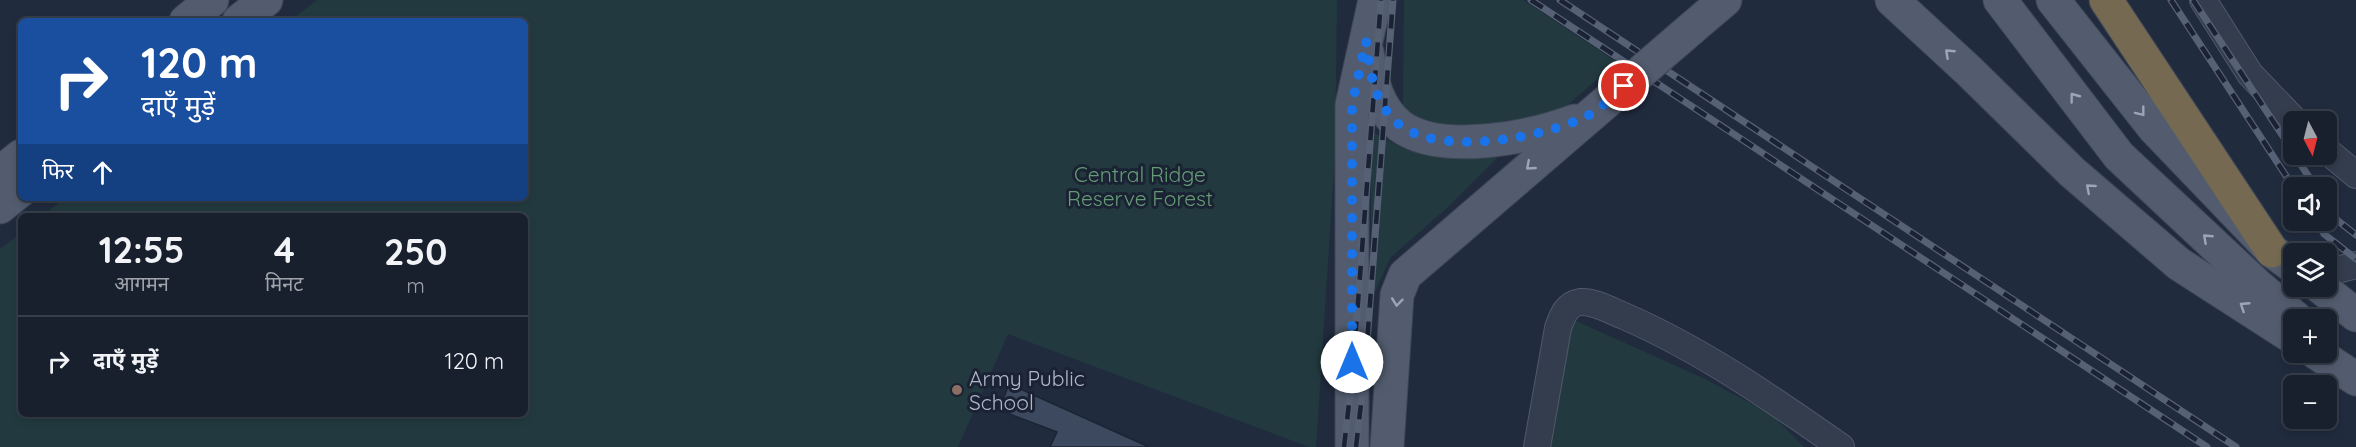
<!DOCTYPE html>
<html lang="hi">
<meta charset="utf-8">
<style>
:root{--surface:#18202e;--page:#252d3a;--text:#f1f3f6;--muted:#9fa3aa;--line:#363e4a}
body{margin:0;font-family:Quicksand,"Noto Sans Devanagari",sans-serif;background:var(--page);color:var(--text);height:100vh;display:flex;flex-direction:column;font-size:22px;white-space:nowrap}
*{box-sizing:border-box;margin:0}
p{font-size:20px;color:var(--muted)}
.icon{flex:none;width:33px;height:33px;fill:none;stroke:currentColor;stroke-width:2;stroke-linecap:round;stroke-linejoin:round}
.map{position:relative;flex:1;overflow:hidden}
.details{position:absolute;left:18px;top:213px;width:510px;height:204px;display:flex;flex-direction:column;background:var(--surface);border-radius:9px;box-shadow:0 3px 9px #0003,0 0 0 2px var(--line)}
.details>*{flex:none}
.banner{position:absolute;left:18px;top:18px;width:510px;height:183px;border-radius:9px;box-shadow:0 3px 9px #0003,0 0 0 2px var(--line);background:#1a4fa0;color:#fff;overflow:hidden}
.needle{width:39px;rotate:173deg}
.tools{position:absolute;left:2283px;top:111px;display:grid;gap:12px}
.tools a{display:grid;place-items:center;width:54px;height:54px;border-radius:9px;background:var(--surface);box-shadow:0 3px 9px #0003,0 0 0 2px var(--line);font-size:30px}
.pin{position:absolute;display:grid;place-items:center;width:51px;height:51px;color:#fff;margin:-26px;border:3px solid #fff;border-radius:50%;box-shadow:0 2px 6px #0007}
.me{position:absolute;width:66px;margin:-33px;rotate:0deg;stroke-linejoin:round;filter:drop-shadow(0 0 4px #0008)}
.turn{display:flex;align-items:center;gap:21px;height:126px;padding:0 24px;font-size:27px}
.turn .icon{width:78px;height:78px;stroke-width:2.5}
.turn b{display:block;font-size:42px;line-height:51px}
.then{display:flex;align-items:center;height:57px;padding:0 24px;background:#0003;gap:12px;font-size:22px}
.eta{display:flex;justify-content:space-evenly;align-items:center;height:102px;text-align:center}
.eta b{font-size:36px;font-weight:700;line-height:42px}
ul{padding:0;list-style:none}
li{display:flex;align-items:center;gap:18px;height:90px;padding:0 24px;border-top:2px solid var(--line)}
li div{flex:1}
li b{display:block;font-size:22px}
li em{font-style:normal}
.map>svg:first-child{display:block}
</style>
<div class="map">
<svg width="2356" height="447" viewBox="0 0 2356 447">
<rect width="100%" height="100%" fill="#202b3e"/>
<g fill="#223a3f">
<polygon points="317,0 1337,0 1335,154 1316,447 1309,447 1008,334 958,447 0,447 0,249 21,233 21,414 525,414 525,216 42,216 65,198 525,198 525,21 290,21"/>
<polygon points="1404,0 1523,0 1617,62 1563,109 1518,124 1469,129 1422,123 1403,110"/>
<polygon points="1371,131 1404,149 1443,155 1504,151 1447,208 1391,257 1371,300"/>
<polygon points="1574,320 1705,379 1771,414 1804,447 1548,447 1548,435"/>
</g>
<polygon fill="#3c495e" stroke="#1c2435" stroke-width="1.5" points="1009,384 1149,447 1050,447 1057,432 999,410"/>
<g fill="none" stroke-linecap="round" stroke-linejoin="round">
<g stroke="#505869" stroke-width="28">
<g id="minor">
<polyline points="2203,0 2250,74 2296,122"/>
<polyline points="2326,150 2356,175"/>
<polyline points="2326,273 2356,265"/>
<path d="M1537,447l21,-119c4,-11 8,-24 22,-26 15,-1 31,9 44,14 78,34 147,82 217,131"/>
</g>
</g>
<g stroke="#3e4657" stroke-width="35">
<g id="major">
<polyline points="1892,0 1969,71 2072,172 2179,264 2294,338"/>
<polyline points="2000,0 2119,156 2257,285 2298,320"/>
<polyline points="2053,0 2154,128 2272,251 2294,267"/>
<polyline points="186,21 212,0"/>
<polyline points="239,21 266,0"/>
<polyline points="1692,28 1725,0"/>
<path d="M1367,52c4,27 10,56 33,74 41,30 132,11 175,-5"/>
<polyline points="0,173 21,156"/>
<polyline points="0,207 21,190"/>
<polyline points="2319,286 2356,315"/>
<polyline points="2315,352 2356,379"/>
<polyline points="1352,447 1352,105 1375,0"/>
<polyline points="1387,447 1397,295 1405,275 1591,115"/>
</g>
</g>
<g stroke="#3d4556" stroke-width="35">
<polyline id="highway" points="2106,0 2272,251"/>
</g>
<use href="#minor" stroke="#343d4e" stroke-width="26"/>
<use href="#major" stroke="#525c6e" stroke-width="33"/>
<use href="#highway" stroke="#756951" stroke-width="33"/>
<g stroke="#566176" stroke-width="7">
<g id="rail">
<polyline points="1531,0 2207,447"/>
<polyline points="1560,0 2236,447"/>
<polyline points="2171,0 2294,188"/>
<polyline points="2193,0 2294,153"/>
<polyline points="2294,154 2316,188"/>
<polyline points="2326,203 2337,220 2356,235"/>
<polyline points="2316,220 2324,234 2356,259"/>
<polyline points="1344,447 1353,368 1381,0"/>
<polyline points="1356,447 1365,369 1393,0"/>
</g>
</g>
<use href="#rail" stroke="#1a2233" stroke-width="4.5" stroke-dasharray="14" stroke-linecap="butt"/>
<g stroke="#3e4657" stroke-width="35" stroke-linecap="butt">
<polyline id="major-bridge" points="1591,115 1692,28"/>
</g>
<use href="#major-bridge" stroke="#525c6e" stroke-width="33"/>
</g>
<defs><path id="oneway-chevron" d="M-2-3.5L2.5 0L-2 3.5" fill="none" stroke-width="1.6" stroke-linecap="round" stroke-linejoin="round" transform="scale(1.5)"/></defs>
<g stroke="#9da6b8">
<use href="#oneway-chevron" transform="translate(1949 53) rotate(-137)"/>
<use href="#oneway-chevron" transform="translate(2074 97) rotate(-127)"/>
<use href="#oneway-chevron" transform="translate(2141 112) rotate(52)"/>
<use href="#oneway-chevron" transform="translate(1530 166) rotate(139)"/>
<use href="#oneway-chevron" transform="translate(2090 188) rotate(-139)"/>
<use href="#oneway-chevron" transform="translate(2207 238) rotate(-137)"/>
<use href="#oneway-chevron" transform="translate(1397 302) rotate(97)"/>
<use href="#oneway-chevron" transform="translate(2244 306) rotate(-147)"/>
</g>
<g fill="none" stroke-linecap="round" stroke-linejoin="round">
<path stroke="#1a73e8" stroke-width="10" stroke-dasharray="0 18" d="M1352,362v-257l14,-64c4,29 7,59 29,80 39,38 151,17 194,-6 13,-7 24,-20 35,-29"/>
</g>
<circle fill="#8d6e63" stroke="#1a2233" stroke-width="2" cx="957" cy="390" r="6"/>
<g text-anchor="middle" dominant-baseline="central" stroke-width="6" stroke-linejoin="round" paint-order="stroke">
<g font-size="21" fill="#649d75" stroke="#1a2233">
<text x="1140" y="174">Central Ridge<tspan x="1140" dy="24">Reserve Forest</tspan></text>
</g>
<g font-size="21" fill="#b0b8ca" stroke="#1a2233" text-anchor="start">
<text x="969" y="378">Army Public<tspan x="969" dy="24">School</tspan></text>
</g>
</g>
</svg>
<div class="tools">
<a><svg class="needle" viewBox="-14 -14 28 28"><path d="M0-13l5 13h-10z" fill="#e53935"/><path d="M0 13l5-13h-10z" fill="#9fa3aa"/></svg></a>
<a><svg class="icon" aria-label="sound" viewBox="0 0 24 24"><path d="M4 9h4l5-4v14l-5-4H4zM17 9q2 3 0 6"/></svg></a>
<a><svg class="icon" aria-label="layers" viewBox="0 0 24 24"><path d="M12 4l9 5-9 5-9-5zM3 14l9 5 9-5"/></svg></a>
<a>+</a>
<a>−</a>
</div>
<div class="pin" style="left:1624px;top:86px;background:#d93025"><svg class="icon" aria-label="arrive" viewBox="0 0 24 24"><path d="M6 21V4h12l-3 4 3 4H6"/></svg></div>
<svg class="me" style="left:1352px;top:362px" viewBox="-20 -20 40 40"><circle r="19" fill="#fff"/><path d="M0-13L10 11 0 6-10 11z" fill="#1a73e8"/></svg>
<div class="banner">
<div class="turn"><svg class="icon" aria-label="right" viewBox="0 0 24 24"><path d="M7 20v-9h11M14 6l5 5-5 5"/></svg><div><b>120 m</b>दाएँ मुड़ें</div></div>
<div class="then">फिर<svg class="icon" aria-label="ahead" viewBox="0 0 24 24"><path d="M12 20V5M6 11l6-6 6 6"/></svg></div>
</div>
<section class="details">
<div class="eta">
<div><b>12:55</b><p>आगमन</p></div>
<div><b>4</b><p>मिनट</p></div>
<div><b>250</b><p>m</p></div>
</div>
<ul>
<li><svg class="icon" aria-label="right" viewBox="0 0 24 24"><path d="M7 20v-9h11M14 6l5 5-5 5"/></svg><div><b>दाएँ मुड़ें</b></div><em>120 m</em></li>
</ul>
</section>
</div>
